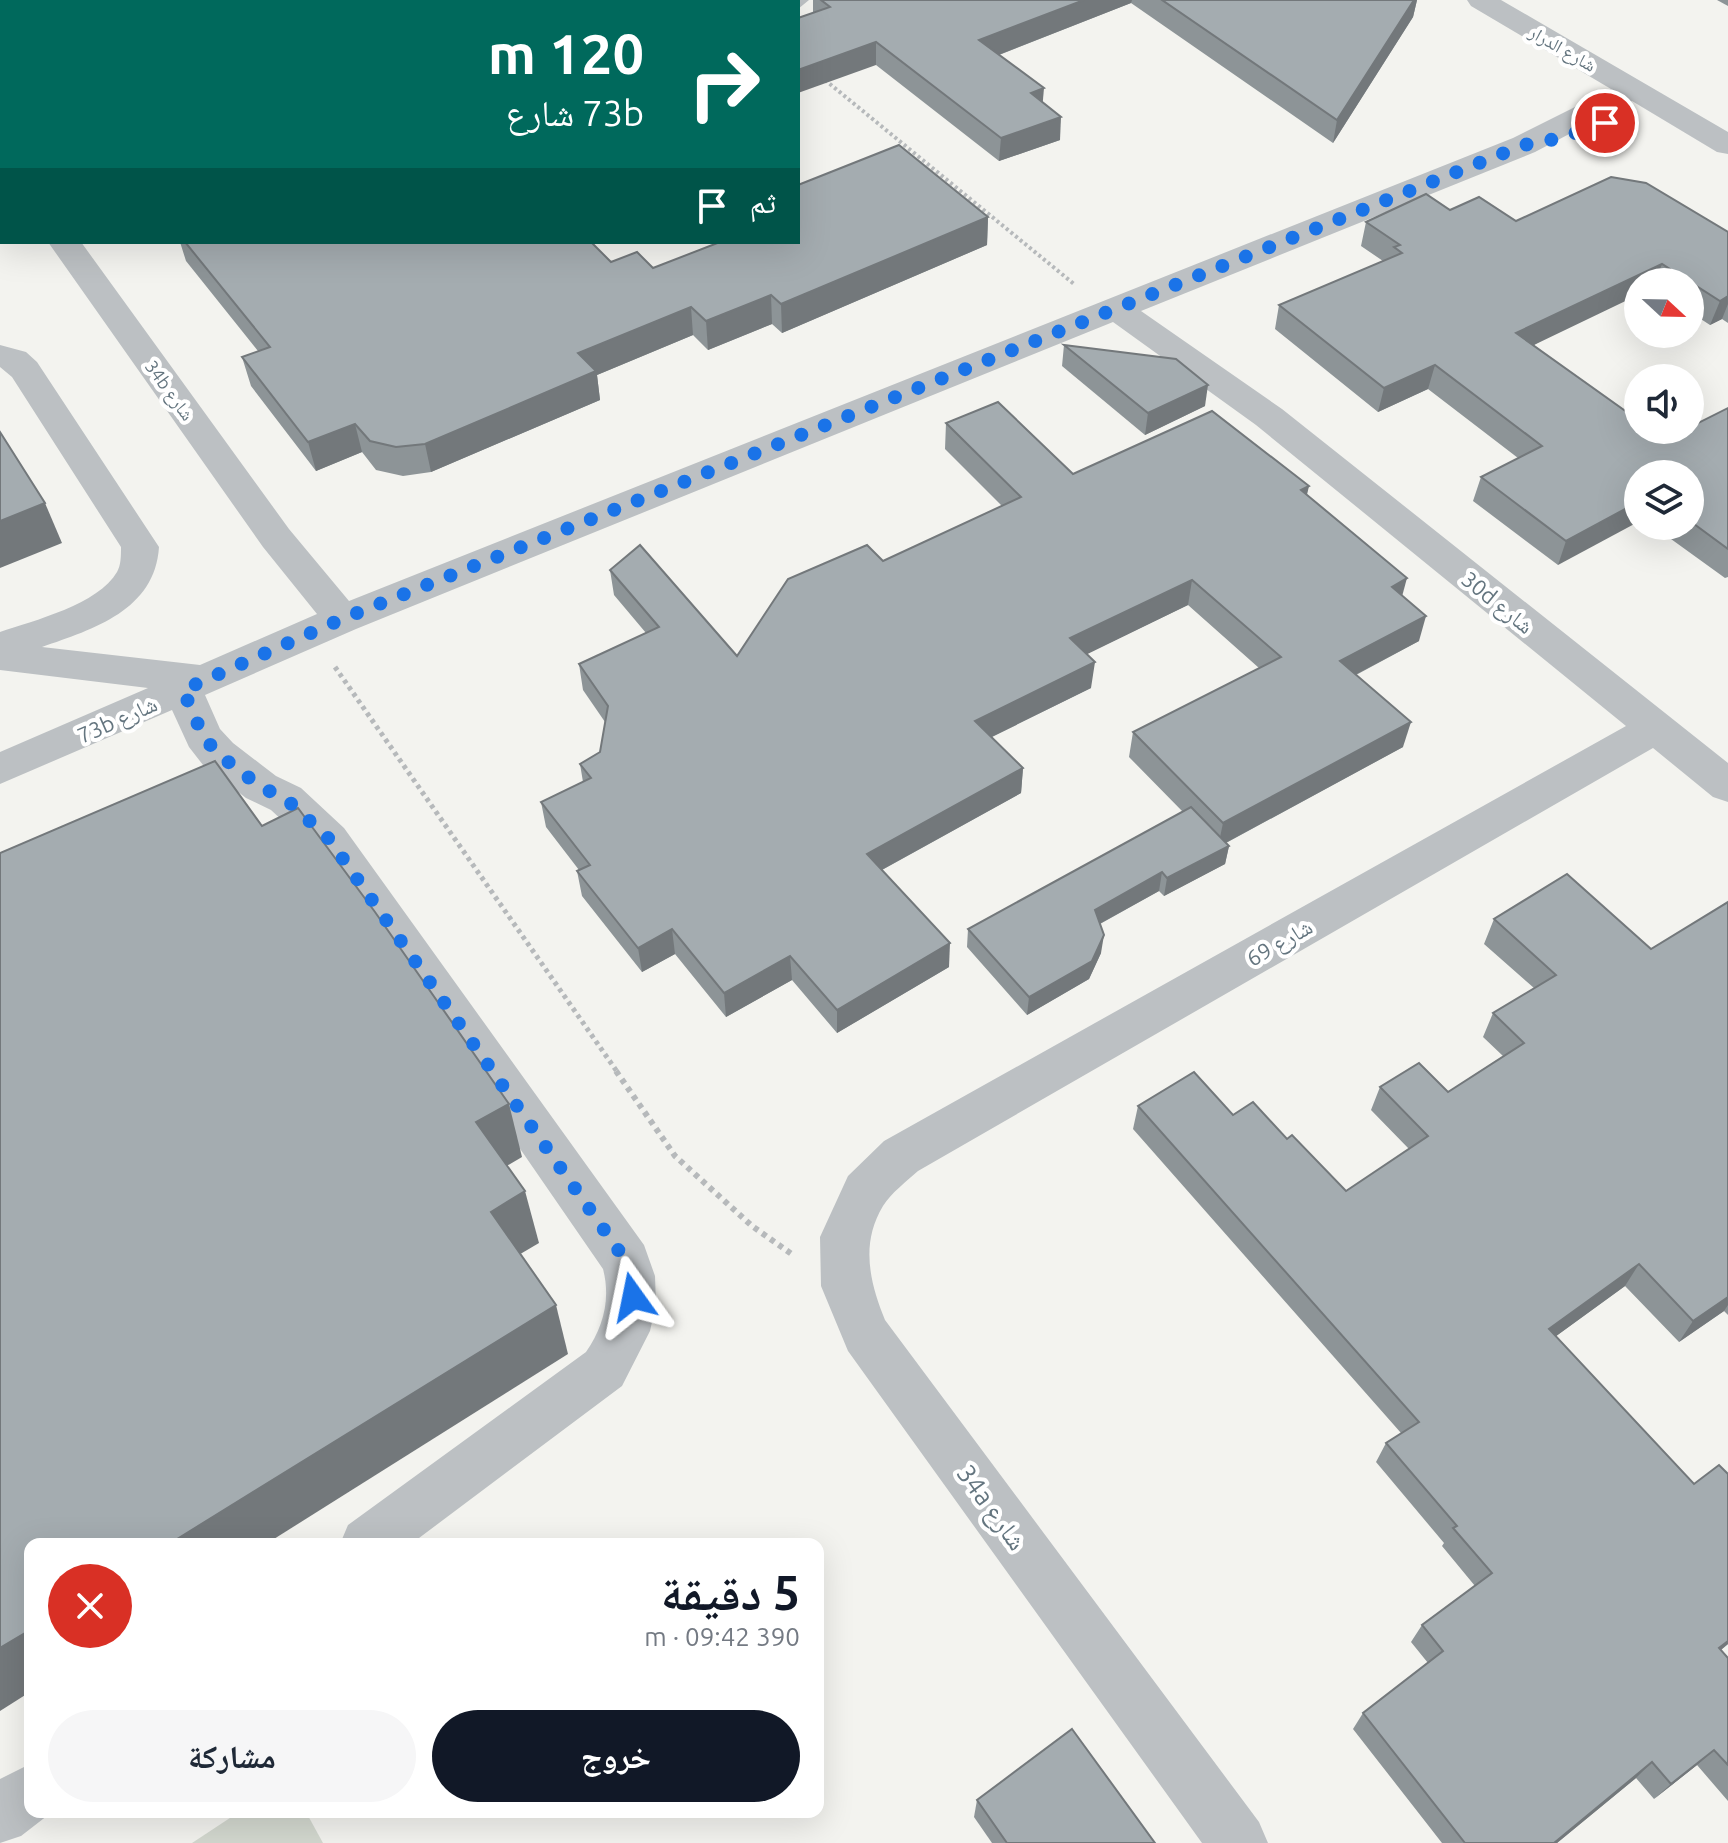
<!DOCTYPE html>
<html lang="ar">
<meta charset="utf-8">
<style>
:root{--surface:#fff;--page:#f6f6f7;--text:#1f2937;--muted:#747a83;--accent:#111827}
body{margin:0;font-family:Ubuntu,"Noto Naskh Arabic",sans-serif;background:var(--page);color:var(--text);direction:rtl;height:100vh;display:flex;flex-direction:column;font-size:30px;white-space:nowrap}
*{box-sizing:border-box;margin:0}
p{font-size:26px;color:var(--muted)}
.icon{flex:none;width:44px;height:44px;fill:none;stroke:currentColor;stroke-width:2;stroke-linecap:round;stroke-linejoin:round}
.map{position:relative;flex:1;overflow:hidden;direction:ltr}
.side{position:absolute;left:24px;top:1538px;width:800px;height:280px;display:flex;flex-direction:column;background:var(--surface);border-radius:16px;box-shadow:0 8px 32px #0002;direction:rtl}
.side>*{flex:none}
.hud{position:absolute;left:0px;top:0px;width:800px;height:244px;box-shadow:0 8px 32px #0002;direction:rtl;background:#00695c;color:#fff;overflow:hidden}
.needle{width:52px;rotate:112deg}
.tools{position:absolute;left:1624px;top:268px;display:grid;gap:16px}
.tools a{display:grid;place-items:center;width:80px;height:80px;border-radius:50%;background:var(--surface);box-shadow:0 8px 32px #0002;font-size:40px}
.pin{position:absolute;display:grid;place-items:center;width:68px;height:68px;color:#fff;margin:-34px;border:4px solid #fff;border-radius:50%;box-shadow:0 2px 8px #0007}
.me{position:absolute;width:88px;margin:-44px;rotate:348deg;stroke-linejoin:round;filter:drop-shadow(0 0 6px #0008)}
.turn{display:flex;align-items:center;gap:28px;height:168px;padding:0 24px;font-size:36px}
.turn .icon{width:104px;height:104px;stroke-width:2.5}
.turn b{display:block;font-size:56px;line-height:68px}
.then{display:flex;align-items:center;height:76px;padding:0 24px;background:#0003;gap:16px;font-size:30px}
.round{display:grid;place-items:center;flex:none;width:84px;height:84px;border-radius:42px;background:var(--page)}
.head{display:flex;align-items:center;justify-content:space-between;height:136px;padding:0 24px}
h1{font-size:48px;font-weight:700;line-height:60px;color:var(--accent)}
.primary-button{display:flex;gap:16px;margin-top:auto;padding:16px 24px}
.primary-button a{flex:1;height:92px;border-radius:48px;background:var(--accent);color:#fff;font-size:32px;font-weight:700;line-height:92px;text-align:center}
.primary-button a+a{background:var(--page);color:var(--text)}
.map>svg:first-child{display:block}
</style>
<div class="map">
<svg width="1728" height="1843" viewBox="0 0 1728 1843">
<rect width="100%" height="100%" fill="#f3f3ef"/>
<polygon fill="#d3d8cf" points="239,1812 306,1812 323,1843 192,1843"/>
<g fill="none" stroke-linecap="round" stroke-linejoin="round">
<polyline stroke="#b6b9bb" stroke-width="4" stroke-dasharray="3 3" stroke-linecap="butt" points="825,80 1074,284"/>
<polyline stroke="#b6b9bb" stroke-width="5" stroke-dasharray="4 4" stroke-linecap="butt" points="335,667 618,1073"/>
<polyline stroke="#b6b9bb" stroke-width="6" stroke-dasharray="5 5" stroke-linecap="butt" points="616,1071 675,1156 752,1226 793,1255"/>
<g fill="#bcc0c3" fill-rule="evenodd">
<polygon points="777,0 809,0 798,9 798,2 776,2"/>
<path d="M1467,0h34l227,132v22l-11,-2 -85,-51 -97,51 -394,159 141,98 446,354v39l-15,-5 -60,-49 -735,423c-11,10 -27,22 -35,35 -23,38 -13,77 2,114l374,502 9,21h-66l-354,-492 -27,-65 -1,-49 28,-61 36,-35 742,-415 -370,-301 -143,-103 -757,307 -151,66 15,34 13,14 43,33 25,12 43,40 300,417 11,31 1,28 -6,27 -28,55 -211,158h-71l8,-19 238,-173c17,-25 25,-52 17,-83l-289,-419 -43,-40 -25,-12 -43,-33 -14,-18 -17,-37 -172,74v-32l148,-64 -148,-18v-38c33,-11 99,-28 117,-60 4,-7 4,-16 4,-25l-109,-170 -12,-10v-22l26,7 11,10 122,185c-4,63 -65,82 -117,100l158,18 117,-51 -54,-67 -215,-305h33l208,287 60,72 1164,-463 98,-49 -140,-83z"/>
<rect x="0" y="143" width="2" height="20"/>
<polygon points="30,1764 30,1812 52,1812 21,1836 0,1843 0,1779"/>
</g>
</g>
<g fill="#8d9497">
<polygon points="0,0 601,0 594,2 2,2 2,46 0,44"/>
<polygon points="813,0 1417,0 1413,17 1333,143 1131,3 999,55 1043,102 1060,140 999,161 876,65 813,13"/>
<polygon points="1717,0 1728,0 1728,6"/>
<polygon points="1450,210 1516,221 1728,232 1728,323 1722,319 1710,325 1690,312 1690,282 1638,282 1534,345 1638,430 1678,433 1728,408 1728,577 1725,578 1653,526 1690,526 1690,474 1638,474 1558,565 1473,501 1481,477 1518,458 1428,389 1378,412 1275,329 1279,305 1383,261 1361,246 1366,222"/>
<polygon points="988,217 987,245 782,333 772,324 708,350 693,335 597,375 600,400 431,472 403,476 376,470 362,452 316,471 251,386 242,357 258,351 186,261 180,242 591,242 611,262 653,268"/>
<polygon points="1064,345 1205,406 1145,435 1062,366"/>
<polygon points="946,423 1073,474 1307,495 1402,595 1419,641 1356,675 1403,747 1226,843 1229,846 1225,864 1164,896 1159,891 1100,924 1101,953 1089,979 1027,1015 967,947 968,929 1183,812 1129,757 1133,732 1259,668 1188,605 1086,654 1091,688 992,737 1023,768 1021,793 882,870 949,967 837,1033 792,980 726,1017 675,954 642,972 582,896 577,871 579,870 546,827 541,802 583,782 580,764 600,752 605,722 583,690 579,664 646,633 614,595 610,570 737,656 883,561 1002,506 945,449"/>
<polygon points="1728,902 1728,1315 1724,1311 1679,1342 1625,1286 1556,1336 1694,1484 1728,1474 1728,1644 1721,1650 1728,1658 1728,1801 1697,1765 1654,1799 1636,1778 1557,1843 1442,1843 1353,1729 1363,1713 1428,1663 1411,1642 1422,1625 1475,1586 1442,1546 1444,1543 1376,1462 1386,1443 1401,1433 1133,1129 1138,1106 1233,1115 1287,1139 1346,1191 1409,1149 1371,1110 1380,1087 1448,1092 1503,1056 1483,1037 1493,1013 1534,988 1484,944 1494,919 1651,949"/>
<polygon points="977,1800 1155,1843 992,1843 974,1817"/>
</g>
<g fill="#73787b">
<polygon points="527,0 601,0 594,2 520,2"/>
<polygon points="1084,0 1132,0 1131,3 978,63 979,40"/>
<polygon points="1414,0 1417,0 1413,17 1333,143 1337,120"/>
<polygon points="876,42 876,65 798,93 798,70"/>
<polygon points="1044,88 1042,111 1031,93"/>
<polygon points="1061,117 1060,140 999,161 1001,138"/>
<polygon points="988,217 987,245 782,333 781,304"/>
<polygon points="1662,264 1655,282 1638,282 1638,295 1509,357 1516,333"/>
<polygon points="771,295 772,324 708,350 706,321"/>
<polygon points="1728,296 1728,304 1722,319 1710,325 1720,301"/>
<polygon points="691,307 693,335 597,375 600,400 431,472 425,444 578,353"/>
<polygon points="1435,365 1428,389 1378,412 1384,388"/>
<polygon points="1208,385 1205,406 1145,435 1148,413"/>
<polygon points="355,424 362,452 316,471 308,442"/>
<polygon points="1309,486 1303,512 1301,490"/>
<polygon points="1638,502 1638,522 1558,565 1566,541"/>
<polygon points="45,503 62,543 0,568 0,521"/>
<polygon points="1407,578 1400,604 1392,587"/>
<polygon points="1192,580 1188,605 1067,664 1070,638"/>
<polygon points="1426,616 1419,641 1334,686 1340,661"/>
<polygon points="1095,662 1091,688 973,746 975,721"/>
<polygon points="1411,722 1403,747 1218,847 1223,823"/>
<polygon points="1023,768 1021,793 867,878 867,854"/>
<polygon points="1229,846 1225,864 1164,896 1167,878"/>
<polygon points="1162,872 1159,891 1092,928 1095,910"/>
<polygon points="672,929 675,954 642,972 638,948"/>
<polygon points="1104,935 1101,953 1089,979 1027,1015 1029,997"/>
<polygon points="950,943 949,967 837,1033 837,1010"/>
<polygon points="790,956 792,980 726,1017 724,993"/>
<polygon points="509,1104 522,1157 491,1175 476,1122"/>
<polygon points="525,1191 539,1243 505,1263 491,1212"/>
<polygon points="1639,1264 1625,1286 1537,1350 1549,1329"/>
<polygon points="1728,1297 1728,1305 1724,1311 1679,1342 1693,1321"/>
<polygon points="556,1305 568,1354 266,1544 169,1544"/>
<polygon points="30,1630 30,1692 0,1711 0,1648"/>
<polygon points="1728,1641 1728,1644 1702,1665 1719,1648"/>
<polygon points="1714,1750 1697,1765 1654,1799 1671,1784"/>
<polygon points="1652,1762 1636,1778 1557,1843 1554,1843"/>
</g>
<g fill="#a4acb0" stroke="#73787b" stroke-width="2">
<polygon points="0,0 527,0 520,2 2,2 2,34 0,32"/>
<polygon points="821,0 1084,0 979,40 1044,88 1031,93 1061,117 1001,138 876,42 798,70 798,18 830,7"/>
<polygon points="1162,0 1414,0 1337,120"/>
<polygon points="899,145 988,217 781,304 771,295 706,321 691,307 578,353 596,371 425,444 396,447 370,441 355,424 308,442 242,357 270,347 185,242 591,242 611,262 637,252 653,268 720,242 798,242 798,185"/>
<polygon points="1611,177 1646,183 1728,232 1728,296 1720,301 1662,264 1516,333 1638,420 1638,430 1673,430 1678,433 1685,430 1690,430 1690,427 1728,408 1728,549 1690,521 1690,474 1638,474 1638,502 1566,541 1481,477 1542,446 1435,365 1384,388 1279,305 1402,253 1394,247 1400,245 1366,222 1426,194 1450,210 1479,197 1516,221"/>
<polygon points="1064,345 1176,359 1208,385 1148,413"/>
<polygon points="998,402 1073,474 1212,411 1309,486 1301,490 1407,578 1392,587 1426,616 1340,661 1411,722 1223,823 1133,732 1281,657 1192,580 1070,638 1095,662 975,721 1023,768 867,854 950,943 837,1010 790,956 724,993 672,929 638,948 577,871 590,865 541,802 591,778 580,764 600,752 608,706 579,664 659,627 610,570 640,545 737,656 788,579 867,545 883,561 1021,497 946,423"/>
<polygon points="0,432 45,503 0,521"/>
<polygon points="215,761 262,826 298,808 375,912 509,1104 476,1122 525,1191 491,1212 556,1305 169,1544 30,1544 30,1630 0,1648 0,853"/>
<polygon points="1191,807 1229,846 1167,878 1162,872 1095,910 1104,935 1092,961 1029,997 968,929"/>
<polygon points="1567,874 1651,949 1728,902 1728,1297 1693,1321 1639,1264 1549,1329 1694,1484 1719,1465 1728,1474 1728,1641 1719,1648 1728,1658 1728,1765 1714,1750 1671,1784 1652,1762 1554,1843 1465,1843 1363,1713 1443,1651 1422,1625 1492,1573 1453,1528 1457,1526 1386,1443 1419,1422 1138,1106 1194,1072 1233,1115 1253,1102 1287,1139 1292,1135 1346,1191 1428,1136 1380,1087 1419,1063 1448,1092 1524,1043 1493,1013 1556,975 1494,919"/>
<polygon points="1072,1729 1155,1843 1007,1843 977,1800"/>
</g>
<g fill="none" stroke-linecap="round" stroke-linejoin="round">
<polyline stroke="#1a73e8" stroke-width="14" stroke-dasharray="0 25.2" points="633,1297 632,1278 626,1261 329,839 286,799 261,787 218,754 203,736 183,690 342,619 1524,145 1561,138 1605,123"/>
</g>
<g text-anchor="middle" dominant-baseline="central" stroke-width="8" stroke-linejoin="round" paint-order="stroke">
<g font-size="18" fill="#64757f" stroke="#fff">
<text transform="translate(1563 48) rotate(30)">شارع الدرار</text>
<text transform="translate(170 390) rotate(54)">34b شارع</text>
</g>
<g font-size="22" fill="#64757f" stroke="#fff">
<text transform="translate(1498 602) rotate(39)">30d شارع</text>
<text transform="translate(117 719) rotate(-24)">73b شارع</text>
<text transform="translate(1279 942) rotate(-30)">شارع 69</text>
</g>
<g font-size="26" fill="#64757f" stroke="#fff">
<text transform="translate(992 1507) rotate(54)">34a شارع</text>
</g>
</g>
</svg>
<div class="tools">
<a><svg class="needle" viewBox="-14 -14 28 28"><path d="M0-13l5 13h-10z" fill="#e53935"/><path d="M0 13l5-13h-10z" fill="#747a83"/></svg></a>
<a><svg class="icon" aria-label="sound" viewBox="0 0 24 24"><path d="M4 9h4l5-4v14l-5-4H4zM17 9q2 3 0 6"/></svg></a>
<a><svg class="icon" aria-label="layers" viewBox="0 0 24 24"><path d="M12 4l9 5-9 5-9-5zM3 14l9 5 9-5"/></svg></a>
</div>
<div class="pin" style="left:1605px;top:123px;background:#d93025"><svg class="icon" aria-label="arrive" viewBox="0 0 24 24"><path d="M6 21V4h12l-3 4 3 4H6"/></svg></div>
<svg class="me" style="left:633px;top:1297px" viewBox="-20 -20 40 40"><path d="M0-17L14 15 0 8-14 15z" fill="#1a73e8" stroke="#fff" stroke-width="4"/></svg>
<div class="hud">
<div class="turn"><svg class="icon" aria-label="right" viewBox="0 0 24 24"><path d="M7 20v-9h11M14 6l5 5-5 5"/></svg><div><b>120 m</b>73b شارع</div></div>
<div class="then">ثم<svg class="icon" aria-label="arrive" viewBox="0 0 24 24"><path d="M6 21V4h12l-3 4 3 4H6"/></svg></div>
</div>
<section class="side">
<div class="head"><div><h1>5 دقيقة</h1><p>390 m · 09:42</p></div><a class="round" style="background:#d93025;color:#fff"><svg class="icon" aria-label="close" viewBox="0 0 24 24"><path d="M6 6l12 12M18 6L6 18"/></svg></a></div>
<div class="primary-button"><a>خروج</a><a>مشاركة</a></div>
</section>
</div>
